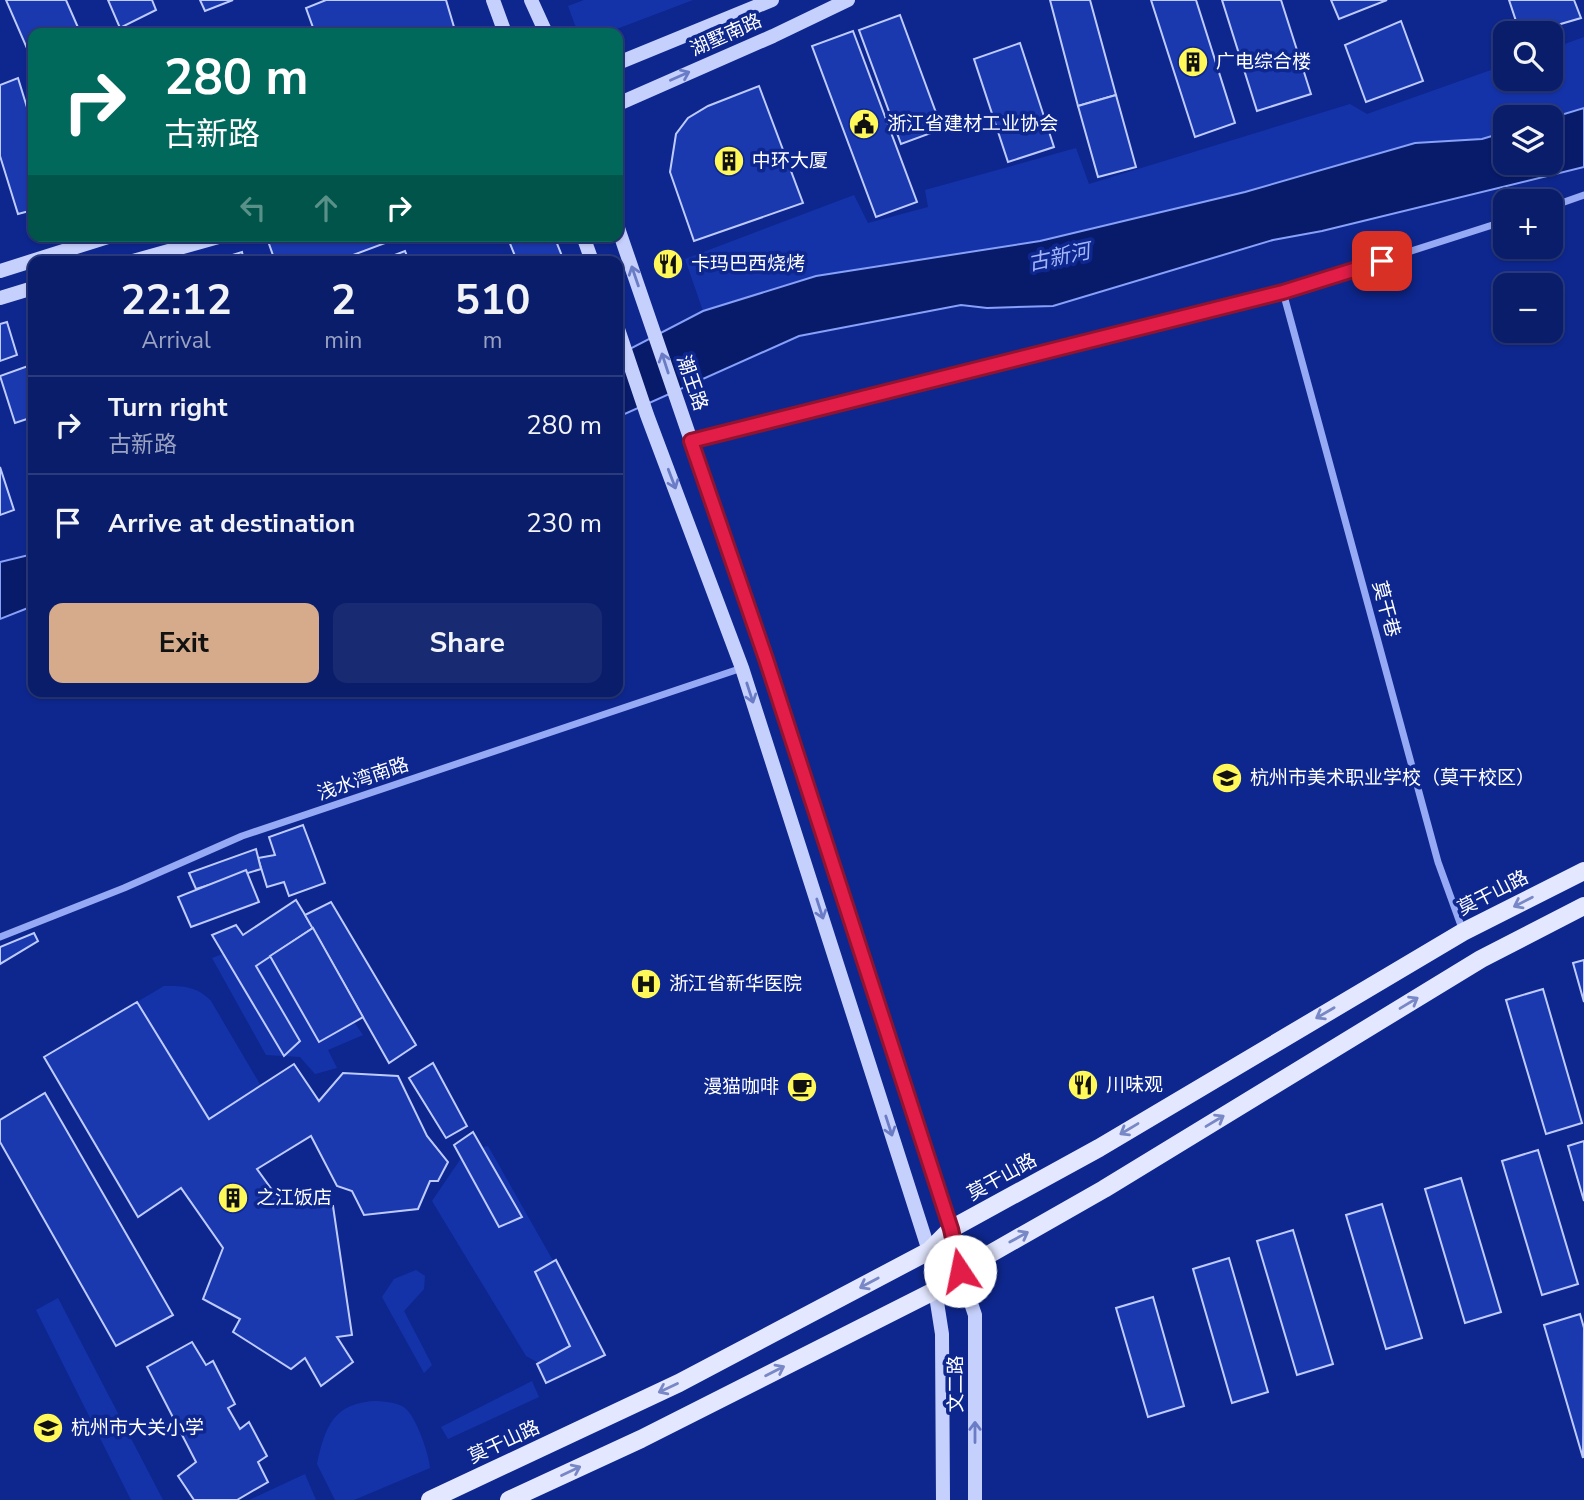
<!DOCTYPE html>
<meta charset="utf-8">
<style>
:root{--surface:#0a1d6a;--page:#182a72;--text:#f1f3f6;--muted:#99a2c1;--line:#2a3b7e;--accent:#d6ab8b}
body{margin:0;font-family:"Nunito Sans","Noto Sans SC",sans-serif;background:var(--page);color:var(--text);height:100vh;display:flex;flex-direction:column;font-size:26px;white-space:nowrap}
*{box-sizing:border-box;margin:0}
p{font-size:23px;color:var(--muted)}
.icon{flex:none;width:38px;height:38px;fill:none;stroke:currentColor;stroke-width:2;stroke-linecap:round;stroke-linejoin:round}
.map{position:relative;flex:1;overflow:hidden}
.drawer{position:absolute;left:28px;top:256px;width:595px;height:441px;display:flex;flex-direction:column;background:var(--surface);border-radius:14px;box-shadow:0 2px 5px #0004,0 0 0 2px var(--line)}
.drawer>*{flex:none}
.guide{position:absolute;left:28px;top:28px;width:595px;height:214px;border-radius:14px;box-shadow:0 2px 5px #0004,0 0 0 2px var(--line);background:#00695c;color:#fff;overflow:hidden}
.buttons{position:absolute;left:1493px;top:21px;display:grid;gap:14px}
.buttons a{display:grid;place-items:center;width:70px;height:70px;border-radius:14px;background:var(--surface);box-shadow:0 2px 5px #0004,0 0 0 2px var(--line);font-size:35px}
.pin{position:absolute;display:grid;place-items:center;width:60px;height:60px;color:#fff;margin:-30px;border-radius:14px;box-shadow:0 4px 10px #0006}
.me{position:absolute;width:77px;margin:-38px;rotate:349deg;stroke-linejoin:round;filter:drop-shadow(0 0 5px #0008)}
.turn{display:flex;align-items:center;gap:24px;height:147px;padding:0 21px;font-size:32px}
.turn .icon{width:91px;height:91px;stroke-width:2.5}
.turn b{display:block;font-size:49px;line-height:60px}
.lanes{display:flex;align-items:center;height:66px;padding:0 21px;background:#0003;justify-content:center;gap:35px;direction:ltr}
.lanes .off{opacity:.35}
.eta{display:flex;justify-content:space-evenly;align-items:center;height:119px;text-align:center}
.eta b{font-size:42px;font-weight:700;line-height:49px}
.cta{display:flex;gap:14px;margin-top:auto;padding:14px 21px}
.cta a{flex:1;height:80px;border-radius:14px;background:var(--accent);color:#111;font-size:28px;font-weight:700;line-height:80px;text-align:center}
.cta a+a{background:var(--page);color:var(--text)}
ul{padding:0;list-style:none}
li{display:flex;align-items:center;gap:21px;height:98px;padding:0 21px;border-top:2px solid var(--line)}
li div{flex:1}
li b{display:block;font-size:26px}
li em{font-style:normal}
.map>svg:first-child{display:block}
</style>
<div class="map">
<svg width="1584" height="1500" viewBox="0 0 1584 1500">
<rect width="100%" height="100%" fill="#0e278e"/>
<g fill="#1533a9">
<polygon points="584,0 693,0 606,33 578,33 568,6"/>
<polygon points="1584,37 1584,108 1551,118 1505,117 1505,132 1482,139 1415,143 1245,192 1040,241 816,276 703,311 685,259 854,195 868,223 928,207 925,190 1076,148 1089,184 1350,104 1367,114 1505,65 1505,79 1550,79 1551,49"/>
<polygon points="269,937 349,1015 363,1035 328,1050 337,1068 315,1074 300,1057 266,1055 212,958"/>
<path d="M164,986c20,0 32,0 47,15l50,85 -52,33 -72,-117z"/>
<polygon points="488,1146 598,1340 546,1367 526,1356 432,1201 466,1151"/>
<polygon points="416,1270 425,1276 424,1289 404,1311 432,1365 424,1373 382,1297 394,1279"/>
<polygon points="58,1298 163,1500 131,1500 36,1310"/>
<polygon points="532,1381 539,1397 448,1439 441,1427"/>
<path d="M376,1401c10,1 25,1 32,10 9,10 21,43 22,57l-76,32h-19l-18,-36c8,-38 17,-61 59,-63z"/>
<polygon points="305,1474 316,1500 249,1500"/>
</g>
<g fill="#081a6a" stroke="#87a0f8" stroke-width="2">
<polygon points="1584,108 1584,167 1322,231 1273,240 1053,306 987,308 961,305 799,336 618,417 618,355 703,311 816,276 1040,241 1245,192 1415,143 1482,139 1505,132 1505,163 1550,163 1551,118"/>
<polygon points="33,554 33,606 0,619 0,562"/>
</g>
<g fill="#1b39af" stroke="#becbfe" stroke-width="2">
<polygon points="6,0 66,0 80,32 33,33 33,51 29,53"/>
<polygon points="108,0 152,0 156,10 120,28"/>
<polygon points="200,0 233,0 205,11"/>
<polygon points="326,0 446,0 454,27 452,33 315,33 306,8"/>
<polygon points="1050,0 1090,0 1116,95 1078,106"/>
<polygon points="1151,0 1196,0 1235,123 1195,137"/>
<polygon points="1222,0 1281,0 1311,94 1257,111"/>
<polygon points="1331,0 1387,0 1339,19"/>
<polygon points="1509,0 1574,0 1581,18 1530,33 1520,33"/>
<polygon points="900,15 942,129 901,144 859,30"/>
<polygon points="1401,21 1423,81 1366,102 1345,45"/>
<polygon points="853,31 917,202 876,217 812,46"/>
<polygon points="1020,43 1054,147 1008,162 974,59"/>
<polygon points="18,78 33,127 33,210 18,214 0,156 0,85"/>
<polygon points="759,86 803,203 694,241 670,172 676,134 688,118 708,106"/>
<polygon points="1116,95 1136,167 1098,177 1078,106"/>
<polygon points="281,236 386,236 388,242 337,261 275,261 268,241"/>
<polygon points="507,236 554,236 564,261 517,261"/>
<polygon points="405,251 409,261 379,261"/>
<polygon points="242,252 244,261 213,261"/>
<polygon points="7,322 17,355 0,361 0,324"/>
<polygon points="28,366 33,380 33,417 15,423 0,376"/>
<polygon points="0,467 14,510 0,515"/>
<polygon points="303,825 325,883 289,896 284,882 267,887 258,858 275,855 269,837"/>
<polygon points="256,849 261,869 196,889 189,873"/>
<polygon points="246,870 259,902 191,927 178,897"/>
<polygon points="296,900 313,928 256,966 300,1041 284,1056 212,935 236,925 243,935"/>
<polygon points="331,902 416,1045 389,1063 305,915"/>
<polygon points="313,928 363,1017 319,1042 270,956"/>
<polygon points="34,933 38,941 0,964 0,947"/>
<polygon points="1584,960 1584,1002 1573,963"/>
<polygon points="1543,989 1582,1123 1546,1134 1506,1000"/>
<polygon points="137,1002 209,1119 294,1064 319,1101 343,1073 398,1076 427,1136 448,1162 438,1181 430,1181 418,1209 364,1215 352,1191 337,1186 311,1136 257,1169 283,1205 333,1206 352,1335 337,1337 353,1362 321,1386 305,1358 291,1369 233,1332 240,1319 203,1299 223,1248 181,1188 138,1217 44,1057"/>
<polygon points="433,1063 467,1126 446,1138 409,1078"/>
<polygon points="45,1093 173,1315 116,1346 0,1142 0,1120"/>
<polygon points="473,1132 522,1217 499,1227 454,1145"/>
<polygon points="1584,1141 1584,1201 1568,1146"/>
<polygon points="1538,1150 1578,1284 1542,1295 1502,1161"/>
<polygon points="1461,1178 1501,1312 1465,1323 1425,1189"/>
<polygon points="1382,1204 1422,1338 1386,1349 1346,1215"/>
<polygon points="1293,1230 1333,1364 1297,1375 1257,1241"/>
<polygon points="1229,1258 1268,1392 1232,1403 1193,1269"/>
<polygon points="556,1260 605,1355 546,1383 537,1364 570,1346 535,1272"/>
<polygon points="1153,1297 1184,1406 1148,1417 1116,1308"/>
<polygon points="1580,1314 1584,1328 1583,1458 1544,1325"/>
<polygon points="192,1342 206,1365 213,1361 235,1404 228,1408 240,1429 249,1422 267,1456 258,1462 268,1482 237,1500 194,1500 178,1476 196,1462 147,1367"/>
</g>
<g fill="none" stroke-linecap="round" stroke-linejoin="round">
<g stroke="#96a9f4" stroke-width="7">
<polyline points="1550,207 1584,195"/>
<polyline points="1283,292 1438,862 1463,931"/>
<polyline points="692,440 1283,292 1505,221"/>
<polyline points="0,937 124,888 242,836 742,668"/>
</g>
<g stroke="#c6d0fd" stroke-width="14">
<polyline points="493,0 505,33"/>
<polyline points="531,0 546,33"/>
<polyline points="618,63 772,0"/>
<polyline points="618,104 773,36 848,0"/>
<polyline points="618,228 766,659 951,1229 960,1271 975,1315 975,1500"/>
<polyline points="583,236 592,261"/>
<polyline points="133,261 222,236"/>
<polyline points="0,271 111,236"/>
<polyline points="0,298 33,288"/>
<polyline points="618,329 647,415 742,668 929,1251 942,1334 943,1500"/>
</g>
<g stroke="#e3e7ff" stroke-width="18">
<polyline points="430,1500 679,1383 929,1251 951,1229 1099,1148 1463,932 1584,871"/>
<polyline points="509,1500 641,1439 934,1291 960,1271 1104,1189 1481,959 1584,906"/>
</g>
</g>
<defs><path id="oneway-shaft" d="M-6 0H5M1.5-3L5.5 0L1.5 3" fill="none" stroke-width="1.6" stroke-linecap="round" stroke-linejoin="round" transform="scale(1.75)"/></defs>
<g stroke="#6a7cc6">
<use href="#oneway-shaft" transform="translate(680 76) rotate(-24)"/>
<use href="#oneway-shaft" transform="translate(635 276) rotate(-109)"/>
<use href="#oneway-shaft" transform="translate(665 363) rotate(-108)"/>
<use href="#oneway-shaft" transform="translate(672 479) rotate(69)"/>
<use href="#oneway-shaft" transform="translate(750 693) rotate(72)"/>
<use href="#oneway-shaft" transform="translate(820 909) rotate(72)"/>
<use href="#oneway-shaft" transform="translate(889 1126) rotate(72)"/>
<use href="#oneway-shaft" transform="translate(975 1432) rotate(-90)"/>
</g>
<g stroke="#7887c6">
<use href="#oneway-shaft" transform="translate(1523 902) rotate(153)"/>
<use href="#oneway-shaft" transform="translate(1409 1003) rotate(-31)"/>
<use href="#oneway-shaft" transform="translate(1325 1013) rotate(150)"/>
<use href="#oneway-shaft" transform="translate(1215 1121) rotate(-31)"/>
<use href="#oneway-shaft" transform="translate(1129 1129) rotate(149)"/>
<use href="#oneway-shaft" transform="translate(1019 1237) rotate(-29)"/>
<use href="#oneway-shaft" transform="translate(869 1283) rotate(152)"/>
<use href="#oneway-shaft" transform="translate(775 1371) rotate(-27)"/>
<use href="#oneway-shaft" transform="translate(668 1388) rotate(155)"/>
<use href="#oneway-shaft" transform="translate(571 1471) rotate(-25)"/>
</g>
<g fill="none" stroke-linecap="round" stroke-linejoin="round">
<g stroke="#92132f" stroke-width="18">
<polyline id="route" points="960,1271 951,1229 766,659 691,441 1283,292 1382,261"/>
</g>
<use href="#route" stroke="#e11d48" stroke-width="12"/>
</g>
<defs>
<g id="building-disc" transform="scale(1.575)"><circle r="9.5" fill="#fff859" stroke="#0e278e"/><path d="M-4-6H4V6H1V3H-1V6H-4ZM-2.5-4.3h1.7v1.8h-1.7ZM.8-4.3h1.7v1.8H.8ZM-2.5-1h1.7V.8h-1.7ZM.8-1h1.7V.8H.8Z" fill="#111"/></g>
<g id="civic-disc" transform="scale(1.575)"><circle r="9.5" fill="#fff859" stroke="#0e278e"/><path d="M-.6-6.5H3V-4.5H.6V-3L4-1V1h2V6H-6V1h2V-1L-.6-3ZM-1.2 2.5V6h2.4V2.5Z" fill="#111"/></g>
<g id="restaurant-disc" transform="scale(1.575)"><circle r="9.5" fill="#fff859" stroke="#0e278e"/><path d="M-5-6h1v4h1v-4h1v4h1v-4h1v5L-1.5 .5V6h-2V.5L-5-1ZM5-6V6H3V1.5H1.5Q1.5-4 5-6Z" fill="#111"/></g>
<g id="school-disc" transform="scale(1.575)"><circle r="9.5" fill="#fff859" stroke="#0e278e"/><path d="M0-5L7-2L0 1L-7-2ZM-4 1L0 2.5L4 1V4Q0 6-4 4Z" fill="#111"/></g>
<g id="hospital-disc" transform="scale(1.575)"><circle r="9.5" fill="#fff859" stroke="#0e278e"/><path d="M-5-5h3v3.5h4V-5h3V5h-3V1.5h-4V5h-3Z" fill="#111"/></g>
<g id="cafe-disc" transform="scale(1.575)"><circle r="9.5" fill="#fff859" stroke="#0e278e"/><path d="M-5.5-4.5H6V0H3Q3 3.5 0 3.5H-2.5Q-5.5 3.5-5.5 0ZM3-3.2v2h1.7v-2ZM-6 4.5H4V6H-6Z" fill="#111"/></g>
</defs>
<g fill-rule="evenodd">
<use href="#building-disc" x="1193" y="62"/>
<use href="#civic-disc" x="864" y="124"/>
<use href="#building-disc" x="729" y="161"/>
<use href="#restaurant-disc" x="668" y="264"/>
<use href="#school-disc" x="1227" y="778"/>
<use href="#hospital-disc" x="646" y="984"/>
<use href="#restaurant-disc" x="1083" y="1085"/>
<use href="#cafe-disc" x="802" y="1087"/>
<use href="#building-disc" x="233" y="1198"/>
<use href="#school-disc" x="48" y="1428"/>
</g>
<g text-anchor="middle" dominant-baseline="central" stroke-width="7" stroke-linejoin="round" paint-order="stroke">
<g font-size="19" fill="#fff" stroke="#0e278e">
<text transform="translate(726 35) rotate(-24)">湖墅南路</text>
<text transform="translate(692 383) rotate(71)">潮王路</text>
<text transform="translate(1386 609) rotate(75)">莫干巷</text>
<text transform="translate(363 779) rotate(-19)">浅水湾南路</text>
<text transform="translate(1493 893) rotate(-27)">莫干山路</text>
<text transform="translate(1002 1177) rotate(-29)">莫干山路</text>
<text transform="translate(956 1384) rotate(-90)">文二路</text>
<text transform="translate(504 1442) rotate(-25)">莫干山路</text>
</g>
<g font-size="19" fill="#fff" stroke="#0e278e" text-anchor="start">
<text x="1216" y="62">广电综合楼</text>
<text x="887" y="124">浙江省建材工业协会</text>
<text x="752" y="161">中环大厦</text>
<text x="691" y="264">卡玛巴西烧烤</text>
<text x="1250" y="778">杭州市美术职业学校（莫干校区）</text>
<text x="669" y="984">浙江省新华医院</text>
<text x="1106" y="1085">川味观</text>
<text x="779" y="1087" text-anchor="end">漫猫咖啡</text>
<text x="256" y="1198">之江饭店</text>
<text x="71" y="1428">杭州市大关小学</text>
</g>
<g font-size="21" font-style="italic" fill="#a2b5fb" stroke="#0e278e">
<text transform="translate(1059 257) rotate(-12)">古新河</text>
</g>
</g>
</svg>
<div class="buttons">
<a><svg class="icon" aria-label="search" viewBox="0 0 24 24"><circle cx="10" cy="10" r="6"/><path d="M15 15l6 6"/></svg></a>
<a><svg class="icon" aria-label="layers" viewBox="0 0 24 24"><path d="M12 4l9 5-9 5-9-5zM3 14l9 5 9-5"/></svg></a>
<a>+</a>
<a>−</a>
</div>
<div class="pin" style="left:1382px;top:261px;background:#d93025"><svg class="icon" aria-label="arrive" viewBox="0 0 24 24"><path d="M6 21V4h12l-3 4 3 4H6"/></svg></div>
<svg class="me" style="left:960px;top:1271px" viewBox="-20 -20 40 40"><circle r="19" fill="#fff"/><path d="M0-13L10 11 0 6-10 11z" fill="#e11d48"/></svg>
<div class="guide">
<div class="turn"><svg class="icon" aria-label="right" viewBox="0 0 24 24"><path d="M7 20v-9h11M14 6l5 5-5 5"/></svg><div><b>280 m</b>古新路</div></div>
<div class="lanes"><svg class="icon off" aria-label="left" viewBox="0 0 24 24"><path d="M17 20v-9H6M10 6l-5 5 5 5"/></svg><svg class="icon off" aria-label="ahead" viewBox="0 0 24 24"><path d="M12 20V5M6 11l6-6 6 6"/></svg><svg class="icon" aria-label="right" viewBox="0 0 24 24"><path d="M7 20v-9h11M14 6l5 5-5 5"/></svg></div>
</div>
<section class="drawer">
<div class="eta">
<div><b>22:12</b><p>Arrival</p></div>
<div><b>2</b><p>min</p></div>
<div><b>510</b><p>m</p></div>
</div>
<ul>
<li><svg class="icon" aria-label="right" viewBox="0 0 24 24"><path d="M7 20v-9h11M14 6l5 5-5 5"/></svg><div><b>Turn right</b><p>古新路</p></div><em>280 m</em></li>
<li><svg class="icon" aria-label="arrive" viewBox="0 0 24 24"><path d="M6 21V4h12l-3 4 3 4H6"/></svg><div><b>Arrive at destination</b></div><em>230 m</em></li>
</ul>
<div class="cta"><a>Exit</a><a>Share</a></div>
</section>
</div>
